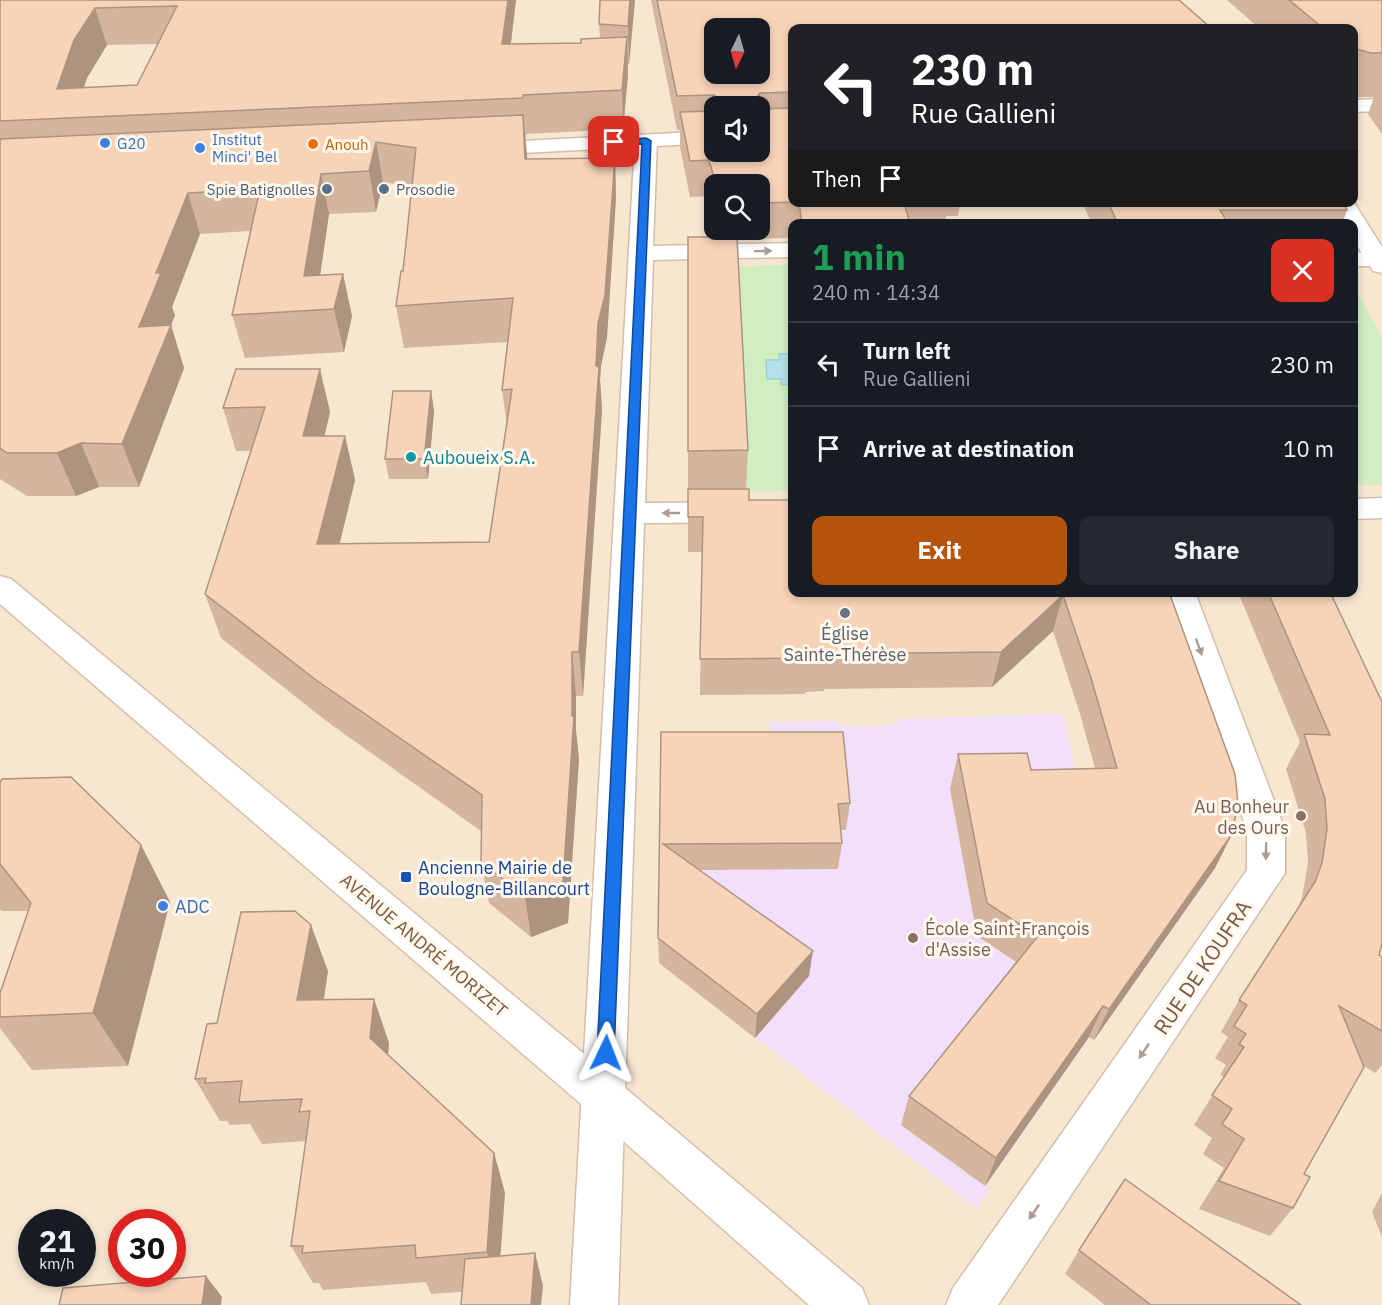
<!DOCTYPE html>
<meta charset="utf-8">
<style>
:root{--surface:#171b24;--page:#242831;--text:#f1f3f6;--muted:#9ea1a6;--line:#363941;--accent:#b45309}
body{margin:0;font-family:"IBM Plex Sans",sans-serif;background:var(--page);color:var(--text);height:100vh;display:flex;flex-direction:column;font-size:22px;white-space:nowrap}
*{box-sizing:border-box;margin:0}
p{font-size:20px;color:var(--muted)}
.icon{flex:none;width:33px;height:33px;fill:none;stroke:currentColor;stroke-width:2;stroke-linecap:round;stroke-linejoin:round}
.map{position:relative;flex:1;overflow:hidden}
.side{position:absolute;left:788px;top:219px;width:570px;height:378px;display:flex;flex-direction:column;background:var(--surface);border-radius:12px;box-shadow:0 3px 9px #0003}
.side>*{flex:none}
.guide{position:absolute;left:788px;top:24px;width:570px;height:183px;border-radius:12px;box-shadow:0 3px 9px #0003;background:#202124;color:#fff;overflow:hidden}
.needle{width:39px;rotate:185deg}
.buttons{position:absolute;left:704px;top:18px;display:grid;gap:12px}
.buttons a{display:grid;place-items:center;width:66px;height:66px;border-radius:12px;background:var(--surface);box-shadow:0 3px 9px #0003;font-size:30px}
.speed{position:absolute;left:18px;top:1209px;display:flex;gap:12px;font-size:30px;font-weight:700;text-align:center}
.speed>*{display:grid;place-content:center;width:78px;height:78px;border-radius:50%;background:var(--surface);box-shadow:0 3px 9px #0003;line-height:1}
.speed small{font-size:15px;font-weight:400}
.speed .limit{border:9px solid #d22;background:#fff;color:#111}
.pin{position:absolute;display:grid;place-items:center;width:51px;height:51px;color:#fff;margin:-26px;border-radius:12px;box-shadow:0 3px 9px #0006}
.me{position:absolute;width:66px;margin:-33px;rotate:2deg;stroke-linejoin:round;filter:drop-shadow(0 0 4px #0008)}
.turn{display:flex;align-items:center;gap:21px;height:126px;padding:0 24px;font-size:27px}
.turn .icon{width:78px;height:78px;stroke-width:2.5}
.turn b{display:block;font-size:42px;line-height:51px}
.then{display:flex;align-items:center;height:57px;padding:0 24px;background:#0003;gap:12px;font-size:22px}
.round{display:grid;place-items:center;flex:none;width:63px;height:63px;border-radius:12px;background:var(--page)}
.summary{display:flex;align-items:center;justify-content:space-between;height:102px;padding:0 24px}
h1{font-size:36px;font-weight:700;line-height:45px;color:#1e9e55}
.action{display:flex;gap:12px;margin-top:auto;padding:12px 24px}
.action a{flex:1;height:69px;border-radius:12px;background:var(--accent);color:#fff;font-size:24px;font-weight:700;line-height:69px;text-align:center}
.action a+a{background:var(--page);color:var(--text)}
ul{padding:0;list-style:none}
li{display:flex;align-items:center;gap:18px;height:84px;padding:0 24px;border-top:2px solid var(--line)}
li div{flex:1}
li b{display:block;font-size:22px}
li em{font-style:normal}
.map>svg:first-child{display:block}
</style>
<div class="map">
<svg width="1382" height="1305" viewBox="0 0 1382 1305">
<rect width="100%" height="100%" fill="#fff5e3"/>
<path fill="#f7e7d1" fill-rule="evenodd" d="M0,0h1382v1305h-1382zM714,28h45v46h-45zM792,28h561v174h-561zM714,106h45v46h-45zM714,184h45v46h-45zM792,224h561v368h-561zM32,1222h50v52h-50zM122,1222h50v52h-50z"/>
<polygon fill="#f2e0fb" points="1063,714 1082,803 1209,878 1094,1040 1089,1038 985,1186 989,1190 976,1208 659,963 659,912 774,759 770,722 834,721 847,727 889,726 902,719"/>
<g fill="#d1eec0">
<polygon points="792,265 792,491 712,492 707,267"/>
<polygon points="1353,283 1382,338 1382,485 1353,485"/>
</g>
<polygon fill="#b5e1ea" stroke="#9ad0dd" stroke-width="1.5" points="790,346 792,346 792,385 781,385 781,379 767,379 766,360 779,360 779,354 790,354"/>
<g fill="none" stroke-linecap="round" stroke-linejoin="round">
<g stroke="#d4beaa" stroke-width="3">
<g id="minor">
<polygon points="646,135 654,136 657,141 653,246 792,243 792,257 653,260 645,503 792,502 792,522 644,523 618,1305 570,1305 635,141 638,136"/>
<polygon points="1353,252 1382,254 1382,266 1353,266"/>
<polygon points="1382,498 1382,518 1353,519 1353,499"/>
<polygon points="1163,592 1195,592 1285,830 1285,873 998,1305 946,1305 953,1288 1247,870 1247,830"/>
</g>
</g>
<g stroke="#d4beaa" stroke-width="3">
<g id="tertiary">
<polygon points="1382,99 1382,111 1353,112 1353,100"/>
<polygon points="714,131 714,143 482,155 474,154 471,149 474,144 482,143"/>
</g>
</g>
<g stroke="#d7bfa8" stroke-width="3">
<g id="secondary">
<polygon points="1353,201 1382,247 1382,273 1373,271 1353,239 1353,224 1344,224 1331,202"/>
<polygon points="0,576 11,579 618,1082 862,1288 869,1305 809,1305 588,1110 0,604"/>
</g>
</g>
<use href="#minor" fill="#fff" fill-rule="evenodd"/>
<use href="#tertiary" fill="#fff" fill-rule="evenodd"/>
<use href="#secondary" fill="#fff" fill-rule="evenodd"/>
</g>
<g fill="#d4b59e" fill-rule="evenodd">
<path d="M0,0h516l-5,44 70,-1 19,-5 -1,-14 36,-24 -6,64h-2l1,11 -5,54 -97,5v3h-1l2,22 88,-1 1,40 -9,139 -6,29 -1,13 2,31 -19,286h-7v35l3,28 -11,164 -37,14 -42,-34 -8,-41v-31l-152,-108 -108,-85 -16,-44 46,-143h-15l-13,-43 13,-39 94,43 -6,24h21l10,44 -16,64 150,-2 18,-116 -5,-36 6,-48 -104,6 -8,-42 7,-35 9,-84 -29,-5 -7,30 -47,2 -9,61 23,-1 9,42 -8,36 -99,6 -13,-43 19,-84 -51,3 -28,73 3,8 -4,10 13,43 -45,119h-40l-23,9h-49l-27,-17zM158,44l-21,41 -53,2 3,-9 20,-33z"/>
<path d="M651,0h528l-387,28v174h257l-89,2 -2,12h-12l-1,8h-153v14l-55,1 11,211 -2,39 3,11 420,92 63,242 -17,34 -121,172 -5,-3 -104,149 -84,-61 8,-29 107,-134 -39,-26 -27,-147 8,-35 73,16 64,-2 -15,-54 -27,-83 -61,56 -168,2v2l-19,1v2l-105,1 2,-143h-14v-315h32l-2,-7h41v-46h-45v30l-5,-18 -19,1 -10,-50v-17h-3zM714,106h45l-45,46z"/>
<polygon points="1227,0 1382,0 1382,134 1368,114 1374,97 1353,97 1353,28 1259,28"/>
<polygon points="1082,202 1343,202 1347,210 1342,224 1092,224"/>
<polygon points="431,391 434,411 428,479 389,479 385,459"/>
<polygon points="1238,592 1330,592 1379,955 1382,957 1382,1065 1375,1073 1364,1066 1304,1174 1293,1208 1270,1236 1199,1209 1224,1168 1203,1154 1212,1138 1194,1125 1224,1077 1220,1075 1226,1065 1215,1058 1228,1037 1221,1032 1239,1000 1297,910 1302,897 1308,863 1306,833 1286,769 1300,742"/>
<polygon points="661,732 850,803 846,830 841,830 842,843 838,869 699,870 809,976 755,1038 659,963 658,938"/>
<polygon points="0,782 141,845 170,902 128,1066 32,1070 0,1028 0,993 28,911 2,911 0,909"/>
<polygon points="328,971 324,1000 374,999 389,1043 388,1055 494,1153 505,1193 500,1256 535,1253 543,1286 431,1294 426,1282 323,1290 319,1283 313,1283 291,1246 306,1141 262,1144 250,1124 230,1125 227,1121 220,1121 195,1079 217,1023"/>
<polygon points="1382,1193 1382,1237 1372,1212"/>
<polygon points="1079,1250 1301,1305 1105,1305 1065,1274"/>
</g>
<g fill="#ad9481">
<polygon points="508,0 516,0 506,82 502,44"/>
<polygon points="630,0 635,0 629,64 628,26"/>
<polygon points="95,8 107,45 87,78 74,118 57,89 74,40"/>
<polygon points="627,37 628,75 623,129 622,90"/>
<polygon points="760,93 759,125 759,106 758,106 758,95"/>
<polygon points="523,115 527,154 528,200 525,159"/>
<polygon points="376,142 383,182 376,212 369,171"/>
<polygon points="615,158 616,198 607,337 601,366 600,379 602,410 583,696 579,652 598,323"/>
<polygon points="321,174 329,214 315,311 304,276"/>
<polygon points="188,193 200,234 172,307 175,315 171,325 184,368 139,487 122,444 139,327 156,273"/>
<polygon points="343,274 352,316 344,352 334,309"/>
<polygon points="320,369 330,412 314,480 303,436"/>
<polygon points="431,391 434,411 428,479 424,459"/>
<polygon points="345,436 355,480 329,588 317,544"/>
<polygon points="81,443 99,487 76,496 57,453"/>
<polygon points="1063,595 1053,631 992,687 1001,652"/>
<polygon points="572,652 576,696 576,731 579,759 568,923 531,937 525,896 572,716"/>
<polygon points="1232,834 1215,868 1094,1040 1109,1009"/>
<polygon points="141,845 170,902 128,1066 93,1013"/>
<polygon points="311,925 328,971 316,1045 297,1000"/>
<polygon points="813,951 809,976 755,1038 757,1014"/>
<polygon points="374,999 389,1043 386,1082 370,1038"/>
<polygon points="1103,1006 1089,1037 985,1186 996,1158"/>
<polygon points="494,1153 505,1193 498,1289 487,1252"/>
<polygon points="535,1253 543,1286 541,1305 531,1305"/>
<polygon points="206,1276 222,1297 221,1305 202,1305"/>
</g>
<g fill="#f7d3b8" stroke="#ad9481" stroke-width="1.5" fill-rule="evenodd">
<path d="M0,0h508l-6,44 79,-1v-4l46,-2 -5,53 -99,5v3l-523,23zM177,6l-40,79 -80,4 17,-49 21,-32z"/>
<polygon points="600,0 630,0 628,26 599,24"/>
<path d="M657,0h522l32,28h-419v64l-32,1 -2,2v11h-43l2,-9 -3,-2 -37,1zM714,28h45v46h-45z"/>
<polygon points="1289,0 1382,0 1382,53 1371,53 1353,48 1353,28 1323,28"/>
<polygon points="759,108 760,109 792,108 792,202 759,203 759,184 716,184 709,160 690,161 680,112 714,111 714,152 759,152"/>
<polygon points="523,115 525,159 615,158 605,295 598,323 596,366 599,367 579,652 572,652 572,716 574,716 563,882 525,896 481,862 482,795 316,680 205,594 265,407 223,408 236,369 320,369 303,436 345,436 317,544 489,542 512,389 502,390 513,298 396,306 401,271 403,271 416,148 376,142 369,171 321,174 304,276 343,274 334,309 232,315 260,189 188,193 156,273 161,273 139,327 171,325 122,444 81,443 57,453 7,453 0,448 0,139"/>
<polygon points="799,202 904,202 910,224 802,224"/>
<polygon points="1108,202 1343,202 1347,210 1220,210 1228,224 1118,224"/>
<polygon points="688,237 737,237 748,450 688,451"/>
<polygon points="393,391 431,391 424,459 385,459"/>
<polygon points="688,489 749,489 749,500 792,500 792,592 1169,592 1235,774 1238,803 1232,834 1109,1009 1103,1006 996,1158 909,1096 1038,936 987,903 958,754 1027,753 1031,770 1117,768 1091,678 1063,595 1001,652 827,654 828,656 808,656 808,658 700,659 703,517 688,517"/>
<polygon points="1268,592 1330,592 1382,702 1382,944 1379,955 1382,957 1382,1031 1339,1006 1364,1067 1304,1174 1310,1177 1293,1208 1219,1181 1244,1139 1222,1124 1232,1109 1212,1095 1244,1047 1239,1044 1246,1034 1234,1026 1247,1005 1239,1000 1315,882 1322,863 1327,829 1325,799 1304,734 1330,735"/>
<polygon points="661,732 843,732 850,803 838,804 842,843 663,844 813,951 757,1014 658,938"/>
<polygon points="71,777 141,845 93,1013 0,1017 0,993 31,903 0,864 0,782 2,779"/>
<polygon points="295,911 311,925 297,1000 374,999 370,1038 494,1153 487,1252 416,1258 415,1245 302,1253 303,1246 291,1246 310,1111 299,1112 302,1099 239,1102 242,1081 205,1083 206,1078 195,1079 207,1024 217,1023 241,912"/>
<polygon points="1125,1179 1301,1305 1151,1305 1079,1250"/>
<polygon points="535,1253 531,1305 461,1305 465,1259"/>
<polygon points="206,1276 202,1305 59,1305 63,1288"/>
</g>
<defs><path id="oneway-solid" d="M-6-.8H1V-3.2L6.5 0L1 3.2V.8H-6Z" transform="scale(1.5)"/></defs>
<g fill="#af9c90">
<use href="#oneway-solid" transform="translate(763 251) rotate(-1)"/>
<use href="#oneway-solid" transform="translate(671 513) rotate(180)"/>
<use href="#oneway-solid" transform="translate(1199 647) rotate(70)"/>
<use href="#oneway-solid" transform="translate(1266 851) rotate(91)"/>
<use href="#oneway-solid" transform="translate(1144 1051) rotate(124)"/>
<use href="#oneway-solid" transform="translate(1034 1212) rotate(124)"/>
</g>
<polygon fill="#1a73e8" stroke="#114b97" stroke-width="1.5" points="646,138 651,141 614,1053 612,1058 606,1061 599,1058 597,1053 642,144 614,145 609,142 614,140"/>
<g fill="#3f7fe0" stroke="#fff8ec" stroke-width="2">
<circle cx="105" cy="143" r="6"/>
<circle cx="200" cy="148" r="6"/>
<circle cx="163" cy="906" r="6"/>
</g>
<circle fill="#e8710a" stroke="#fff8ec" stroke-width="2" cx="313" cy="144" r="6"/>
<g fill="#5c6f8a" stroke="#fff8ec" stroke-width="2">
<circle cx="327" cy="189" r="6"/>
<circle cx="384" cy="189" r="6"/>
</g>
<circle fill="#0f9aa8" stroke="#fff8ec" stroke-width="2" cx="411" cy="457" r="6"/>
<circle fill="#6b7280" stroke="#fff8ec" stroke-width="2" cx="845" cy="613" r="6"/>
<g fill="#8d6e63" stroke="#fff8ec" stroke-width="2">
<circle cx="1301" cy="816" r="6"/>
<circle cx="913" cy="938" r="6"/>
</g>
<rect fill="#1a4fb4" stroke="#fff8ec" stroke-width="2" x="400" y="871" width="12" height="12" rx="3"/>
<g text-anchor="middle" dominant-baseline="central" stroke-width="6" stroke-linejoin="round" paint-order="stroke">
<g font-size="15" fill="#366cbe" stroke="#fff8ec" text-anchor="start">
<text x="212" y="139">Institut<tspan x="212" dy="17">Minci' Bel</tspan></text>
<text x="117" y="143">G20</text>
</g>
<g font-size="15" fill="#c56008" stroke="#fff8ec" text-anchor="start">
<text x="325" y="144">Anouh</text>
</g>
<g font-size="15" fill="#4e5e75" stroke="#fff8ec" text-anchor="end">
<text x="315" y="189">Spie Batignolles</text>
<text x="396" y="189" text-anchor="start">Prosodie</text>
</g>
<g font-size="18" fill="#0d838f" stroke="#fff8ec" text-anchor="start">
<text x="423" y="457">Auboueix S.A.</text>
</g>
<g font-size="18" fill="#5b616d" stroke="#fff8ec">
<text x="845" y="633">Église<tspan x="845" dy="21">Sainte-Thérèse</tspan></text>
</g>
<g font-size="18" fill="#785e54" stroke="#fff8ec" text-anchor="end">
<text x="1289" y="806">Au Bonheur<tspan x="1289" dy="21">des Ours</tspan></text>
<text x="925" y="928" text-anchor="start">École Saint-François<tspan x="925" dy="21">d'Assise</tspan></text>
</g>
<g font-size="18" fill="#164399" stroke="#fff8ec" text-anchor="start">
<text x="418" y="867">Ancienne Mairie de<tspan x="418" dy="21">Boulogne-Billancourt</tspan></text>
</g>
<g font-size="18" fill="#366cbe" stroke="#fff8ec" text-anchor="start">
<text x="175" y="906">ADC</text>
</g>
<g font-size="18" fill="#7a5a46" stroke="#fff8ec">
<text transform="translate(424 945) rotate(40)">AVENUE ANDRÉ MORIZET</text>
</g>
<g font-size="21" fill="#7a5a46" stroke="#fff8ec">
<text transform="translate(1202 967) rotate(-56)">RUE DE KOUFRA</text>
</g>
</g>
</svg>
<div class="buttons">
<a><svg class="needle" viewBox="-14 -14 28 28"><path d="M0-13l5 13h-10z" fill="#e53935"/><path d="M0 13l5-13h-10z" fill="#9ea1a6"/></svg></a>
<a><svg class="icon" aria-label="sound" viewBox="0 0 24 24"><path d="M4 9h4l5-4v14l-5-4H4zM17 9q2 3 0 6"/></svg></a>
<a><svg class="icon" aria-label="search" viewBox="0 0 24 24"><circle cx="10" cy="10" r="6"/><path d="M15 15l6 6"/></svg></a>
</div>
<div class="speed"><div>21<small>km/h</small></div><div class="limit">30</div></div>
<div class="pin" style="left:614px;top:142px;background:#d93025"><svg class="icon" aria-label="arrive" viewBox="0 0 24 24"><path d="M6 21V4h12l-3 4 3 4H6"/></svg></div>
<svg class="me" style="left:606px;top:1053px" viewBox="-20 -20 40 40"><path d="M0-17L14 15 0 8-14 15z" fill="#1a73e8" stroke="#fff" stroke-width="4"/></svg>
<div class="guide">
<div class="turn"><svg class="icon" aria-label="left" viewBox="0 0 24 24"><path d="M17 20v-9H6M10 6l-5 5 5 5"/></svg><div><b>230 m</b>Rue Gallieni</div></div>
<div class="then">Then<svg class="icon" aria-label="arrive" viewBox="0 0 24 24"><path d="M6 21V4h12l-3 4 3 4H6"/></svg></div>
</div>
<section class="side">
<div class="summary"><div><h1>1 min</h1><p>240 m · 14:34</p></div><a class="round" style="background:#d93025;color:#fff"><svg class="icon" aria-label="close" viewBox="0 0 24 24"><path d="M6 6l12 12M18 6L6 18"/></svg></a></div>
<ul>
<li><svg class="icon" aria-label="left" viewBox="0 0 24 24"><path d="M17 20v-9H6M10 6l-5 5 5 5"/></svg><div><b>Turn left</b><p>Rue Gallieni</p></div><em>230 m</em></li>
<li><svg class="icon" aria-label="arrive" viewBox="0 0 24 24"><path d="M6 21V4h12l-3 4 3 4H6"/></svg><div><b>Arrive at destination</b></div><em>10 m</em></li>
</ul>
<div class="action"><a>Exit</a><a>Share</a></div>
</section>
</div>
